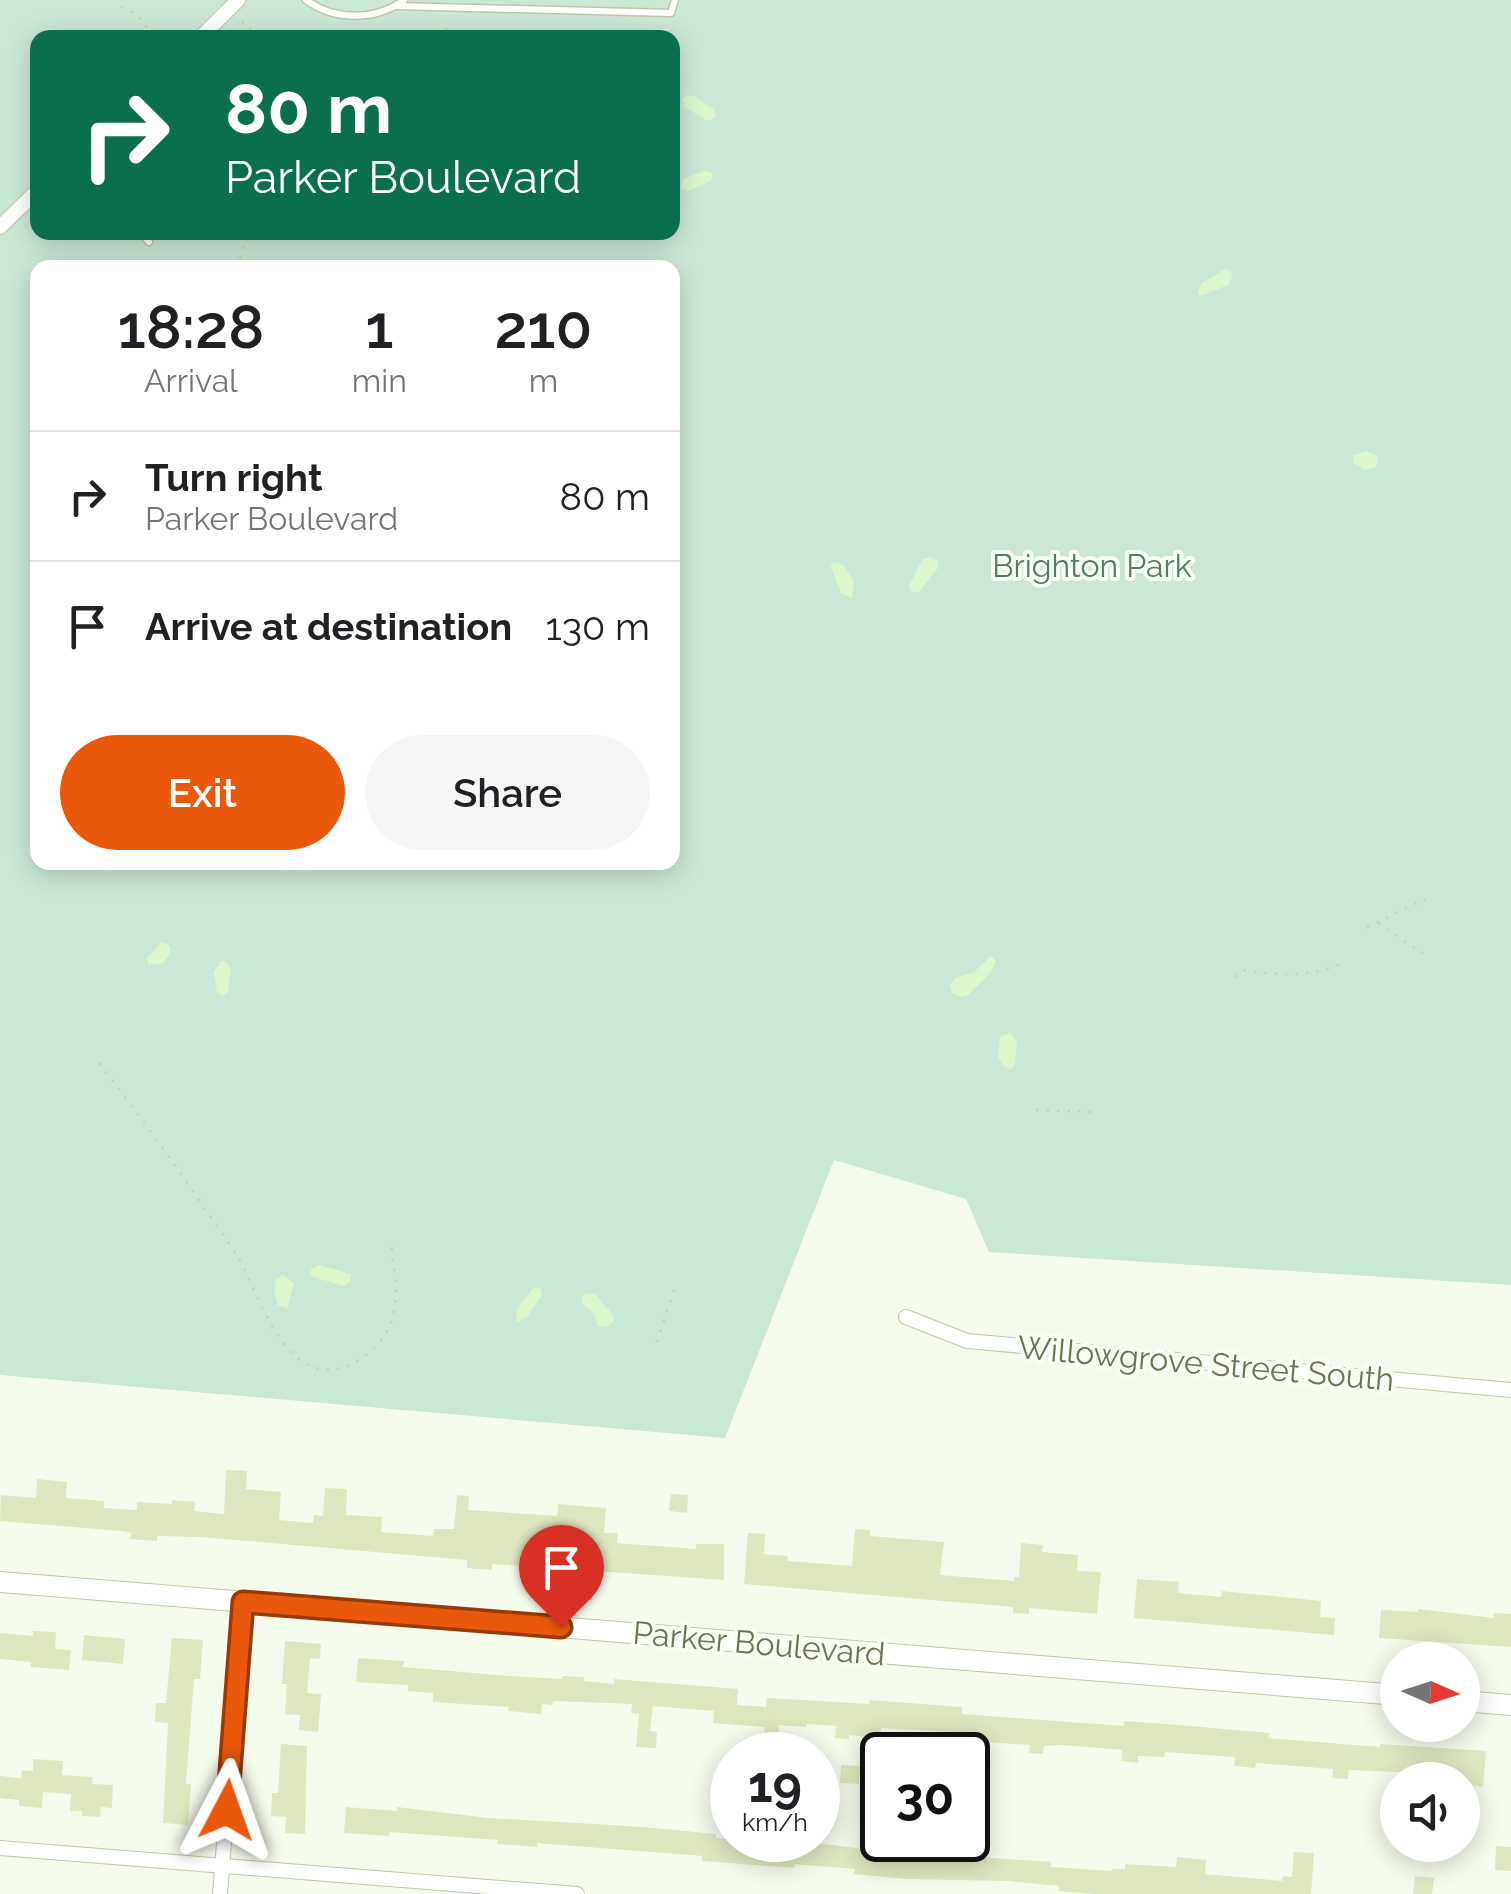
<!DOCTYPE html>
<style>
:root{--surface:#fff;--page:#f6f6f6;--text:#202124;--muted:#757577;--line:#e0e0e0;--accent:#ea580c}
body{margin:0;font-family:Raleway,sans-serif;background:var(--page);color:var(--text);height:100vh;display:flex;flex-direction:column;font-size:38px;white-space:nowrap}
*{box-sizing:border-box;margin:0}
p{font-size:32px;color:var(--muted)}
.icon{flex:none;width:55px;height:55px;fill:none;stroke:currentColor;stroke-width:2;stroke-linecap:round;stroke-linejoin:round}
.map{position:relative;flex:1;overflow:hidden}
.details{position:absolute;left:30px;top:260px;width:650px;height:610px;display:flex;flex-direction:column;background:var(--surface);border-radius:20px;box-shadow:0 5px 25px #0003}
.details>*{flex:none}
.top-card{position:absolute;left:30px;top:30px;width:650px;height:210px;border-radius:20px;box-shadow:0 5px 25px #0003;background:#0b6e4f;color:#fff;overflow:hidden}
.needle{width:65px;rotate:93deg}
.tools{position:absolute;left:1380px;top:1642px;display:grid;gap:20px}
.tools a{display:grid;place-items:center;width:100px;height:100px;border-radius:50%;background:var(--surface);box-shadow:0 5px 25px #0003;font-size:50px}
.speed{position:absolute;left:710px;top:1732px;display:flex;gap:20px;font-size:50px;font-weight:700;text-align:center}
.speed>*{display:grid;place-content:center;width:130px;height:130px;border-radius:50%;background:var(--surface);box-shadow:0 5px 25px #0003;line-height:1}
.speed small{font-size:25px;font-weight:400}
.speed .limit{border:5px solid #111;border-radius:15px;background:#fff;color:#111}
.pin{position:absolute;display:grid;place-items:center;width:85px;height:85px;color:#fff;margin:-102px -42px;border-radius:50% 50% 50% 0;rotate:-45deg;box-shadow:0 0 10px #0007}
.pin .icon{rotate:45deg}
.me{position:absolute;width:110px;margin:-55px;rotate:4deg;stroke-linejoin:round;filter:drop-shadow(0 0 8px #0008)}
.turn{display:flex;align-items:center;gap:35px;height:210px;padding:0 30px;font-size:45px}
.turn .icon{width:130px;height:130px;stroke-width:2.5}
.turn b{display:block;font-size:70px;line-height:85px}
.eta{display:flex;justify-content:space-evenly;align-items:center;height:170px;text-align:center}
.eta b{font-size:60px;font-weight:600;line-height:70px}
.primary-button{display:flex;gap:20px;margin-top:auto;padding:20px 30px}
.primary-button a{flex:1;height:115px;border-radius:60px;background:var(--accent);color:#fff;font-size:40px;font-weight:600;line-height:115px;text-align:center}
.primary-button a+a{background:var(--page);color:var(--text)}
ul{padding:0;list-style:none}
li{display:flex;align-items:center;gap:30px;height:130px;padding:0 30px;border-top:2px solid var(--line)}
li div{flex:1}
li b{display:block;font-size:38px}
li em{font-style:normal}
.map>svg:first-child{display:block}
</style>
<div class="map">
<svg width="1511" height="1894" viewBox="0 0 1511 1894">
<rect width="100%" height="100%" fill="#f5fbec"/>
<path fill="#cbe8d7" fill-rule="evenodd" d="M0,0h1511v1285l-522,-33 -23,-53 -132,-39 -109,278 -725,-63zM38,38h634v194h-634zM38,268h634v594h-634z"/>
<g fill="#ddf6cb">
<polygon points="687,95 696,97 715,110 715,118 707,121 684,106 682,99"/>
<polygon points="704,171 713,173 711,181 687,191 681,189 683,179"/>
<polygon points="1225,269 1231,271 1232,277 1228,285 1200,296 1198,291 1202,283"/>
<polygon points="1367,451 1378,457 1376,467 1365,470 1353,463 1353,455"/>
<polygon points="930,557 938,561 938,568 920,591 912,593 909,585 923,559"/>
<polygon points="835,562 843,565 854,582 852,598 841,593 830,564"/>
<polygon points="162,942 170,946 170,954 163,963 148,965 147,958"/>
<path d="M991,956l5,5c-4,15 -18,23 -29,35l-7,1 -8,-4 -2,-8 5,-7 18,-5z"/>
<polygon points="221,961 225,961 231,968 228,992 223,996 217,992 214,972"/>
<polygon points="1010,1033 1017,1042 1015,1064 1011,1069 1003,1066 998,1057 1000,1037"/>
<polygon points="319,1265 351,1274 350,1282 344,1286 310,1276 311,1270"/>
<polygon points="283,1275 294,1283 287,1309 278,1305 274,1290 276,1279"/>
<polygon points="533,1288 540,1288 542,1295 526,1318 516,1322 517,1310"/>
<polygon points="594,1293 614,1316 614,1321 606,1327 598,1326 594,1314 581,1302 584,1294"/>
</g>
<g fill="#dee7c0">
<polygon points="226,1470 247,1471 246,1489 281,1492 279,1520 313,1523 314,1515 323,1516 325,1488 347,1489 346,1515 382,1517 381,1532 433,1536 434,1529 454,1529 457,1495 469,1496 468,1510 557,1516 558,1504 606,1508 604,1533 618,1533 617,1543 696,1549 696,1544 724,1544 724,1580 492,1564 492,1570 467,1568 467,1560 201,1537 157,1536 157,1541 130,1539 131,1533 121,1531 0,1521 1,1495 36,1498 37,1479 67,1482 66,1498 104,1501 104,1508 137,1510 137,1502 172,1504 172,1500 195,1502 194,1511 224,1514"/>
<polygon points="671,1494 688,1495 687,1513 669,1511"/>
<polygon points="855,1529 870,1530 870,1536 944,1542 940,1575 1014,1581 1014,1577 1019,1577 1021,1543 1043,1545 1042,1552 1078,1555 1077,1571 1101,1572 1097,1614 1029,1608 1029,1614 1013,1613 1013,1607 744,1584 748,1533 765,1534 764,1554 788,1556 787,1561 852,1566"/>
<polygon points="1137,1579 1179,1582 1178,1593 1221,1597 1222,1591 1321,1601 1320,1617 1335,1618 1334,1635 1134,1618"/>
<polygon points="1418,1609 1494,1618 1494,1613 1511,1614 1511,1647 1379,1638 1381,1610 1418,1612"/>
<polygon points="33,1631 56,1632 55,1649 71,1650 69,1670 30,1667 31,1662 0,1659 0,1633 33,1636"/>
<polygon points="84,1635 125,1639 123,1664 82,1660"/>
<polygon points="172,1638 203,1640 200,1679 194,1679 186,1784 191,1784 188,1825 163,1823 168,1723 155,1722 156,1703 166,1703"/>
<polygon points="285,1641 321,1644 320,1659 310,1658 307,1693 321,1694 318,1732 299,1730 300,1715 285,1714 287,1684 282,1684"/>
<polygon points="358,1658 404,1661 403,1667 511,1676 562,1679 563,1676 584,1677 584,1681 614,1684 614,1679 738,1689 737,1705 766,1707 767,1698 869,1704 870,1700 962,1707 962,1714 1124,1726 1124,1721 1167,1724 1269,1733 1268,1738 1380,1747 1380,1744 1486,1751 1483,1787 1462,1785 1462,1780 1446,1780 1446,1772 1420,1769 1419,1773 1349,1770 1348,1779 1332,1778 1333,1769 1256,1763 1255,1768 1234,1766 1235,1757 1165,1752 1164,1757 1138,1756 1138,1763 1122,1761 1122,1750 1063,1745 1044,1746 1043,1754 1029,1753 1030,1745 968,1741 969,1733 881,1728 881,1738 849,1735 849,1739 835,1738 836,1726 807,1724 806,1727 779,1725 778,1734 764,1733 765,1727 713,1723 714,1711 653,1706 650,1731 657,1732 656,1748 636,1747 639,1714 631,1713 632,1704 553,1701 552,1705 542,1704 541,1714 508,1711 509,1707 433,1702 433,1693 408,1691 408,1685 356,1682"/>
<polygon points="281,1744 307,1746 305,1834 285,1833 286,1817 271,1816 272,1793 278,1793"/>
<polygon points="33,1759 63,1761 62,1775 93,1777 92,1784 113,1785 112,1808 101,1807 100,1817 82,1816 82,1811 70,1811 71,1794 43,1792 42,1808 19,1806 19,1800 0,1798 0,1776 21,1778 22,1770 33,1771"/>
<polygon points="841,1765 860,1766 859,1784 840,1783"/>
<polygon points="346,1807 397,1811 397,1807 489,1818 644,1827 716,1834 716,1838 732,1840 806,1842 908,1854 908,1844 936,1845 935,1854 1051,1862 1051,1867 1112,1871 1112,1869 1125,1869 1125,1864 1176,1867 1177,1857 1206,1860 1205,1874 1282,1881 1283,1876 1292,1877 1294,1852 1314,1853 1311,1894 1096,1894 1059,1891 1059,1886 1009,1881 906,1879 854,1874 855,1869 795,1864 794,1868 702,1861 702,1856 537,1843 537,1847 497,1844 498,1840 389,1832 389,1836 344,1833"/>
<polygon points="1496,1846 1511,1847 1511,1871 1495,1870"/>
<polygon points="1415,1876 1434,1878 1432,1894 1413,1894"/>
</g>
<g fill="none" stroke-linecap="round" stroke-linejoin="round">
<g stroke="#bfc6ab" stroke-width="9">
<g id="lane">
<path d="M306,0c29,21 69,21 98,0"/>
<polyline points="396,6 671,13 675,0"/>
<polyline points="140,232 149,242"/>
</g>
</g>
<g stroke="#bfc6ab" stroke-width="16">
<g id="street">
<polyline points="200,38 238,0"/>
<polyline points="0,227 38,190"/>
<polyline points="906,1317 967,1341 1511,1390"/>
<polyline points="0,1848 577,1894"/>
<polyline points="220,1894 243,1602"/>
</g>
</g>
<g stroke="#c1c8aa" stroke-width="22">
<g id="secondary">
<polyline points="0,1582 1398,1695"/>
<polyline points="1462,1701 1511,1705"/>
</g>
</g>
<g stroke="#cbd3a9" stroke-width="2.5" stroke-dasharray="2.5 8" stroke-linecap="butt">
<polyline points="121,7 136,14 156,38"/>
<polyline points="242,21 259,38"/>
<polyline points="439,38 452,21"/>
<polyline points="526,232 527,238"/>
<polyline points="240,259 247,232"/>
<polyline points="1378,923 1425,955"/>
<polyline points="1367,927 1426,899"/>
<path d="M1236,977l6,-7c36,5 65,8 99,-6"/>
<path d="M99,1063c36,47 71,94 104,143 16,23 34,46 45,71 12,26 32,75 60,88 23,11 45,2 63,-14 33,-29 25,-68 20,-107"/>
<polyline points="1036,1110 1097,1112"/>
<polyline points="657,1342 674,1290"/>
</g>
<use href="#lane" stroke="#fff" stroke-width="6"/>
<use href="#street" stroke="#fff" stroke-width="14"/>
<use href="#secondary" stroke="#fff" stroke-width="20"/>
</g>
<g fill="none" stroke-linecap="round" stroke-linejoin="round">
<g stroke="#983908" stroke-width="25">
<polyline id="route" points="227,1810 243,1602 561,1627"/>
</g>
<use href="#route" stroke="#ea580c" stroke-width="18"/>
</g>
<g text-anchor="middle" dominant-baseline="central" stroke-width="8" stroke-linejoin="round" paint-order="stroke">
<g font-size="32" fill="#4d7e66" stroke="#f9fef3">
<text x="1092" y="565">Brighton Park</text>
</g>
<g font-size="32" fill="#6e7451" stroke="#f9fef3">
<text transform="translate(1206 1363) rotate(5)">Willowgrove Street South</text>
<text transform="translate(759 1643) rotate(5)">Parker Boulevard</text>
</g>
</g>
</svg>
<div class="tools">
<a><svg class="needle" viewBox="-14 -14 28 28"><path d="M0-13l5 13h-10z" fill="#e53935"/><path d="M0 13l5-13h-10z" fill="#757577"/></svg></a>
<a><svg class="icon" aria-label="sound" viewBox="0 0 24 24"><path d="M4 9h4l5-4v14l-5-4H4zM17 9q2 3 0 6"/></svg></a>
</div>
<div class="speed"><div>19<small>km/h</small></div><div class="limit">30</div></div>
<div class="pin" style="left:561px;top:1627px;background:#d93025"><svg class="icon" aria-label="arrive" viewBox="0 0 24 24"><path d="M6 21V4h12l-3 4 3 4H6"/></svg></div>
<svg class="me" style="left:227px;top:1810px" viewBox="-20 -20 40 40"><path d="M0-17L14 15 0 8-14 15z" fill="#ea580c" stroke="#fff" stroke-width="4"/></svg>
<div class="top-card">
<div class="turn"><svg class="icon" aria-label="right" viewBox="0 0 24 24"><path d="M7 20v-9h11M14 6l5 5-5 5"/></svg><div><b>80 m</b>Parker Boulevard</div></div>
</div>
<section class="details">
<div class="eta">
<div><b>18:28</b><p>Arrival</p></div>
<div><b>1</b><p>min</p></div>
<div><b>210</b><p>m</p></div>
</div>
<ul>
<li><svg class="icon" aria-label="right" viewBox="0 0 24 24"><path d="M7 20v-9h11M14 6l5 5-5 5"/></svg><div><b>Turn right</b><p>Parker Boulevard</p></div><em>80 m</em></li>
<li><svg class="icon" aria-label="arrive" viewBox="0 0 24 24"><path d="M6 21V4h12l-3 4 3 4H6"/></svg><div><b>Arrive at destination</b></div><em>130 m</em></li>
</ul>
<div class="primary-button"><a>Exit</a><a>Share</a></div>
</section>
</div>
